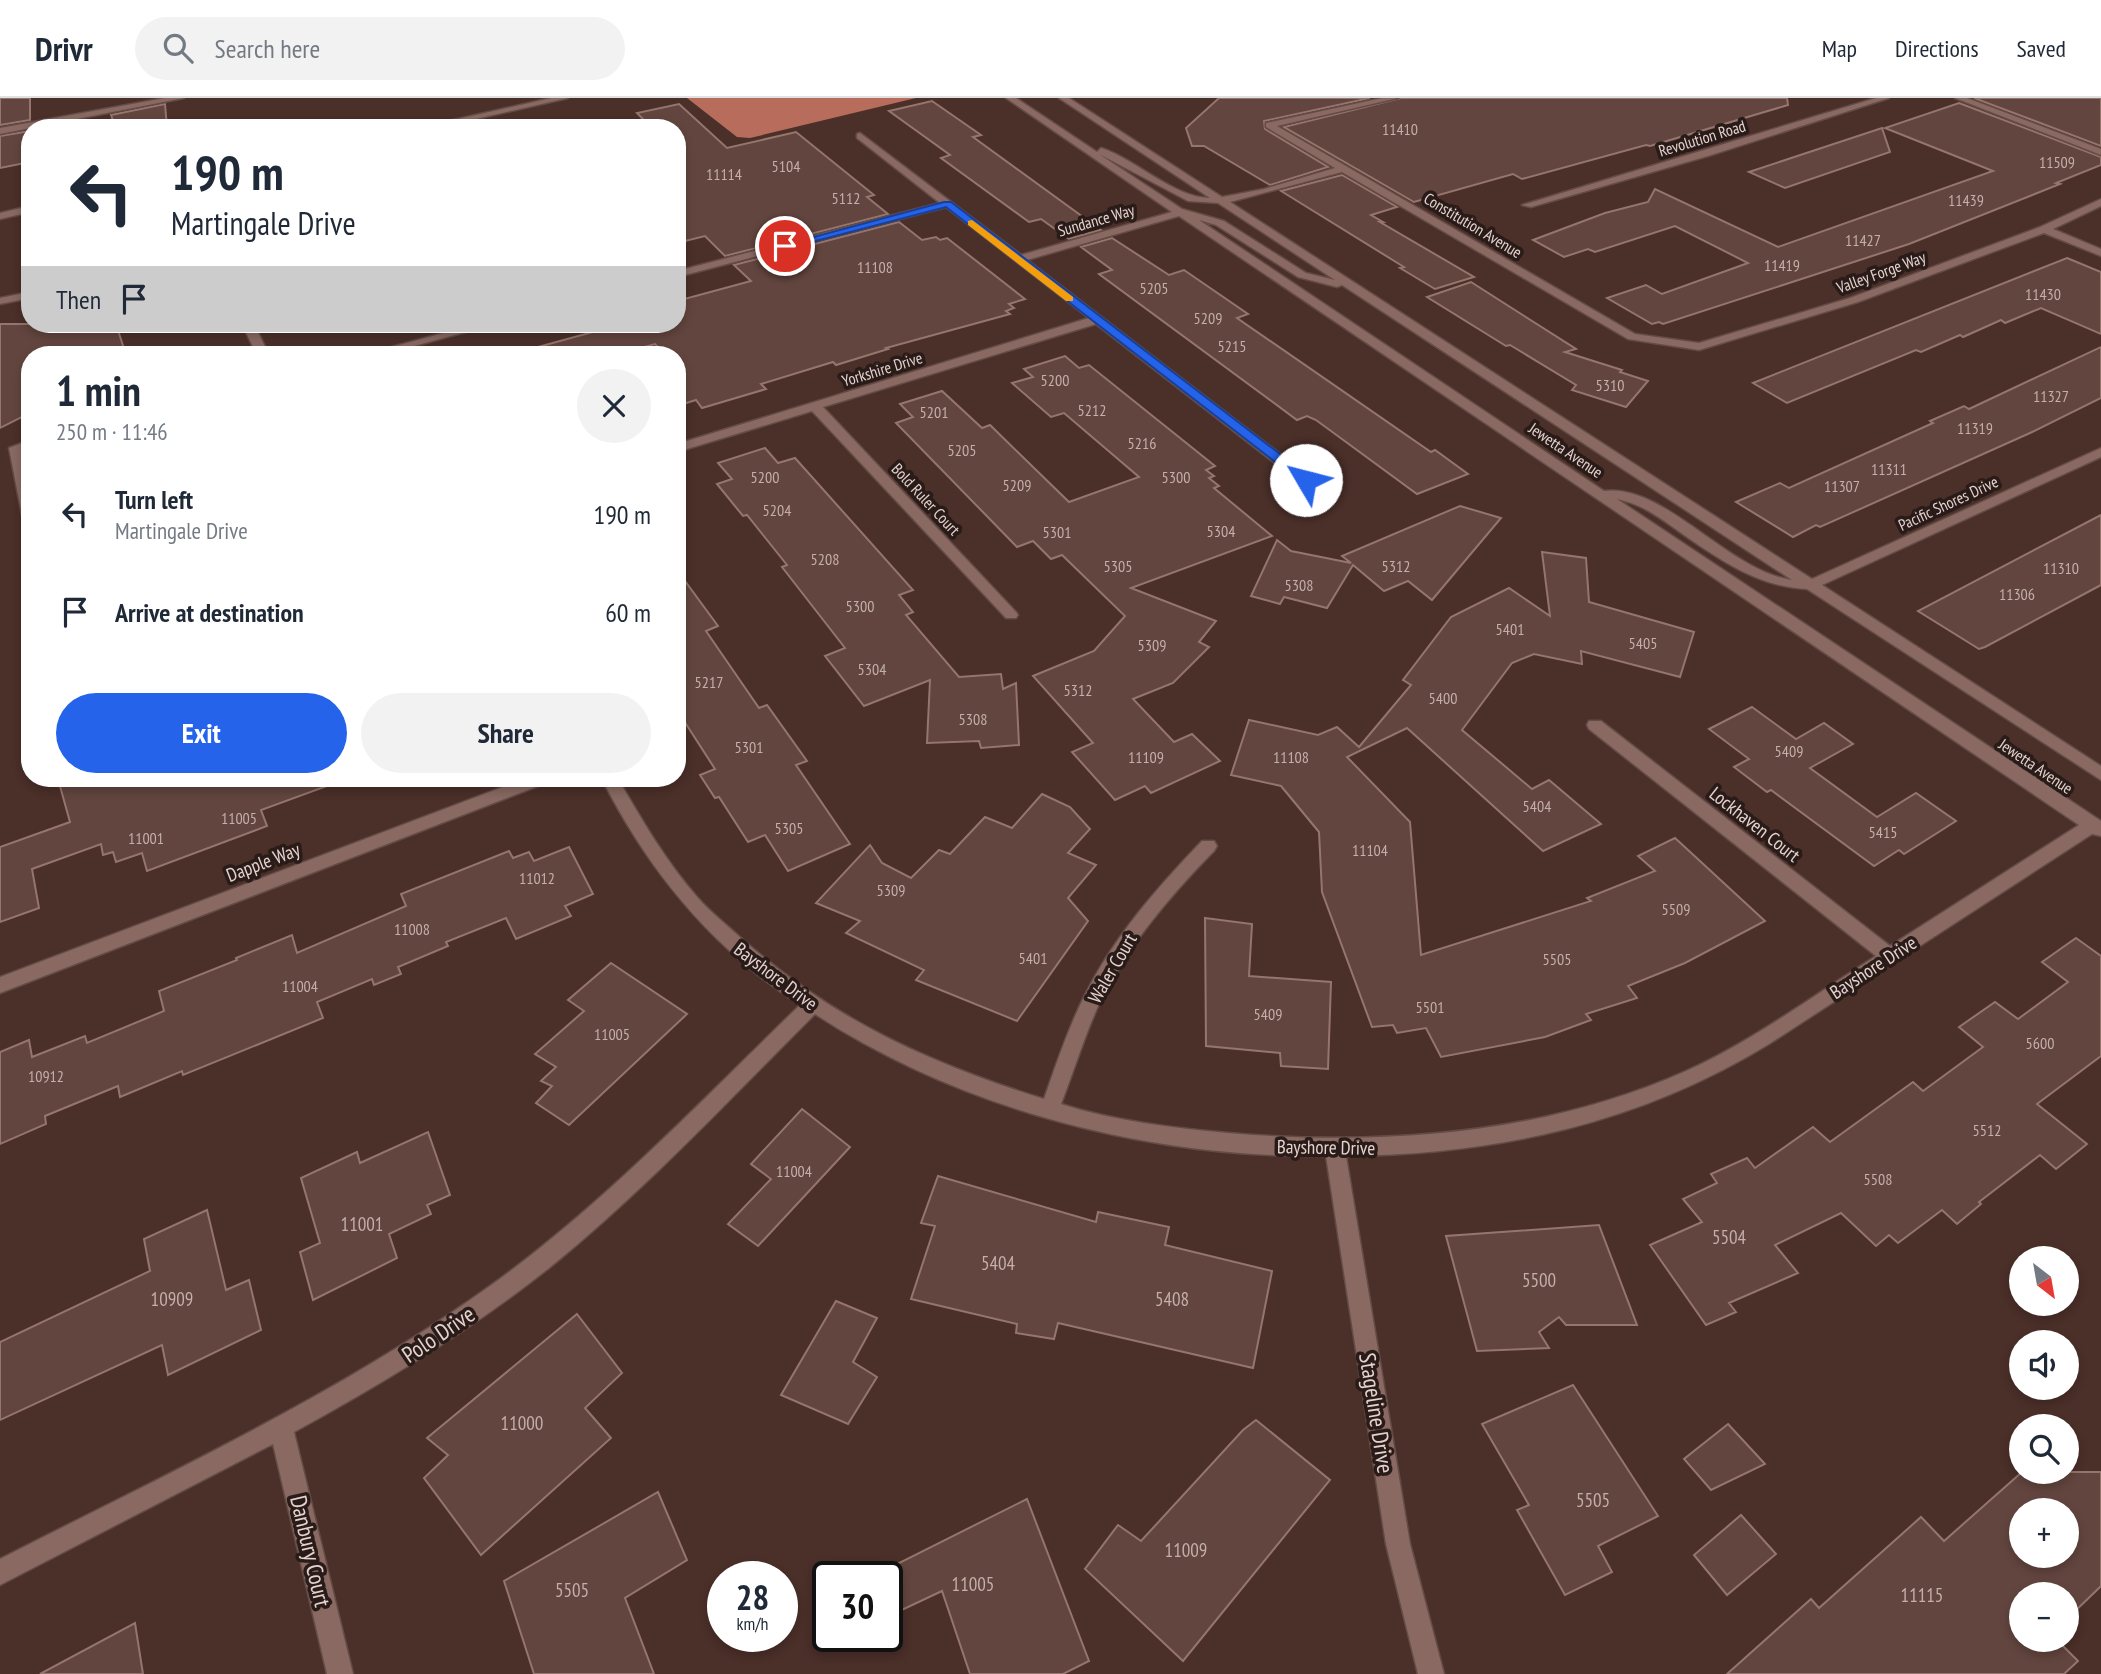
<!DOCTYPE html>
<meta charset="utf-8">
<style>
:root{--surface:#fff;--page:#f2f2f3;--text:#1f2937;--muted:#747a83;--line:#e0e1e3;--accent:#2563eb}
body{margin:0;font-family:"PT Sans Narrow",sans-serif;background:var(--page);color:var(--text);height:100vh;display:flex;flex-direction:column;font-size:26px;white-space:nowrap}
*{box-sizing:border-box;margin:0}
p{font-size:23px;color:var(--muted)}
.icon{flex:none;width:38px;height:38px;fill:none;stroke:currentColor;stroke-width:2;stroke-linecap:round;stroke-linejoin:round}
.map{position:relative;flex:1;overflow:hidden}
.panel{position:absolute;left:21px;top:248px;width:665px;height:441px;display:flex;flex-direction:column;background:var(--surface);border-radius:28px;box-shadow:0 4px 10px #0003}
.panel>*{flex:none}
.hud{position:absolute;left:21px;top:21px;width:665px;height:214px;border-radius:28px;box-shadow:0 4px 10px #0003;background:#fff;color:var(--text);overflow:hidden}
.needle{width:46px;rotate:149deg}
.buttons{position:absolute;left:2009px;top:1148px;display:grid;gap:14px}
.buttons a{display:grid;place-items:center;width:70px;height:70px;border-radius:50%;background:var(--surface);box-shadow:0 4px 10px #0003;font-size:35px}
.speed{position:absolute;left:707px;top:1463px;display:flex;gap:14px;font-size:35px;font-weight:700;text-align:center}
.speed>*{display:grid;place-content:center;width:91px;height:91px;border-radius:50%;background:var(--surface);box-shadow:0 4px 10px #0003;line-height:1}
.speed small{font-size:18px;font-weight:400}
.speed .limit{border:4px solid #111;border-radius:10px;background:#fff;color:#111}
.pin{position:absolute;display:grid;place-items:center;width:60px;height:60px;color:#fff;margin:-30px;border:4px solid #fff;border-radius:50%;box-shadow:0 2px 7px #0007}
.me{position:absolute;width:77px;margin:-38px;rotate:307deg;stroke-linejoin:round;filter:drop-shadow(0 0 5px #0008)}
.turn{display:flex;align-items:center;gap:24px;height:147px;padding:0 35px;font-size:32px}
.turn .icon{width:91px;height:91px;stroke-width:2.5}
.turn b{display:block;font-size:49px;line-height:60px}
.then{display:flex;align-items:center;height:66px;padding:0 35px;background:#0003;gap:14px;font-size:26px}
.round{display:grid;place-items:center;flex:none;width:74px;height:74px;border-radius:37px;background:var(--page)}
.summary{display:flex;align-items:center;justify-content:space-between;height:119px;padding:0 35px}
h1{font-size:42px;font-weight:700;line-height:52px}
.cta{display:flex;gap:14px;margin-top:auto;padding:14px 35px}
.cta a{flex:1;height:80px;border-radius:42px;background:var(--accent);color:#fff;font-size:28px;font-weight:700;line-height:80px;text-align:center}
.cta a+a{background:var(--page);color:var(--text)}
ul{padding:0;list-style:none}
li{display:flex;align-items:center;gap:21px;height:98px;padding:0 35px}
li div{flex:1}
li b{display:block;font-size:26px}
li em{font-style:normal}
header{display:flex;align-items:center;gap:42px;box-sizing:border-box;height:98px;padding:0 35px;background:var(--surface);border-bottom:2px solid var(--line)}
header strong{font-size:33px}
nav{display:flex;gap:38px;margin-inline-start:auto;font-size:24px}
.search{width:490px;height:63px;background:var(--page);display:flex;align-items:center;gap:18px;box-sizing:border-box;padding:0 24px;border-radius:38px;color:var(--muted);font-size:26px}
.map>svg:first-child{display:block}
</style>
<header>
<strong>Drivr</strong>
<div class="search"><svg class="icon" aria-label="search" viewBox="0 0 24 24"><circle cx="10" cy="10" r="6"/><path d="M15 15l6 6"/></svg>Search here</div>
<nav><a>Map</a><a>Directions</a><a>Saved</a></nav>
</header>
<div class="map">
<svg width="2101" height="1576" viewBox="0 0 2101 1576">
<rect width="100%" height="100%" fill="#4b2f29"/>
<polygon fill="#b76c5c" points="687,0 916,0 750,40 737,39"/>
<g fill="#62453e" stroke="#95756d" stroke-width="2" fill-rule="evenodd">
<polygon points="0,0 30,0 30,22 0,27"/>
<polygon points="1219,0 1370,0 1264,23 1265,31 1328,69 1270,87 1204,48 1192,48 1186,30"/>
<polygon points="1401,0 1787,0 1788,7 1650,48 1646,47 1522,81 1513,76 1414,104 1284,29"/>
<polygon points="1974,0 2101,0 2101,48"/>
<polygon points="932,3 981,37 973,39 1101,132 1069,141 1041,121 1029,124 941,60 950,57 889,13"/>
<polygon points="1959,5 2101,59 2101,67 2056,85 2060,86 1909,146 1663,226 1659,224 1652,226 1607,200 1646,187 1662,196 1748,165 1675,128 1595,154 1588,151 1564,159 1533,142 1605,115 1648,104 1655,91 1778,149 1993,73 1885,30"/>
<polygon points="165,6 167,30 116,30 111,17"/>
<polygon points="679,6 727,50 796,34 874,97 867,99 888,116 725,158 705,138 677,145 677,30 652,30 637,15"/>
<polygon points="1882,30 1890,54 1785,90 1749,74"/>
<polygon points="30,33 30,64 0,70 0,38"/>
<polygon points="1342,77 1397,109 1371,117 1383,124 1380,124 1474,179 1435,191 1400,170 1404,169 1281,93"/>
<polygon points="899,124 922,142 936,139 940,142 947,140 1025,201 1009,206 1014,210 1006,213 1010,216 886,250 888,251 836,267 833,264 761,286 766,291 702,310 696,302 677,308 677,257 666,257 655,246 615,257 539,257 538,249 622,226 677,226 677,203 751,183 734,167"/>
<polygon points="1112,140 1169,177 1184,172 1248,216 1237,220 1431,354 1435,352 1468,376 1417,396 1316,322 1307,318 1297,322 1099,176 1112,172 1081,149"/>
<polygon points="2067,160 2101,174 2101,236 2041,210 2005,225 2001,222 1963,239 1960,237 1921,254 1916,252 1787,305 1753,285"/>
<polygon points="1471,184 1576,251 1565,254 1622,272 1620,274 1648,283 1626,309 1572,292 1576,287 1510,247 1506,248 1427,199"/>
<polygon points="0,226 116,226 126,257 30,257 30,315 0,330"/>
<polygon points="2101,249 2101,300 2030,335 1820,429 1816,427 1793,439 1736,404 1780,385 1789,390 1933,325 1930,323 1964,308 1969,311"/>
<polygon points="1065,258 1079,270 1089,267 1215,368 1206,372 1214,378 1209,380 1219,388 1214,390 1272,438 1131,490 1216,523 1199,544 1209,549 1173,585 1133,601 1174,644 1192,636 1220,663 1151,695 1145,688 1115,702 1072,654 1093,645 1033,578 1094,553 1125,518 1062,457 1051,461 1033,443 1017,449 896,325 913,319 900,306 942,293 982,330 990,327 1069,404 1139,379 1064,315 1051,319 1012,285 1033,279 1024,271"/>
<polygon points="765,350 778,365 795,360 913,492 899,497 913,514 906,517 959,579 1001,576 1003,591 1016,585 1019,647 981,650 979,643 927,645 930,582 864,608 825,558 845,550 782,469 787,467 747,417 743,418 717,386 732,381 718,365"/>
<polygon points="1460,408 1501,420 1432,502 1408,483 1384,493 1353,467 1327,510 1284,499 1280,506 1251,498 1277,442 1291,453 1351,465 1342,458"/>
<polygon points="2101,417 2101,487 1985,549 1979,551 1918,513"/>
<polygon points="1542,454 1586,460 1589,504 1694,534 1680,579 1581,553 1582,566 1534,556 1512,565 1462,632 1532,691 1549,682 1601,726 1543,753 1407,630 1347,659 1410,724 1421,857 1591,803 1587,800 1655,773 1638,758 1675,740 1765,823 1685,865 1628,888 1637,900 1586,916 1591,922 1545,939 1441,959 1426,930 1397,935 1393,927 1372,929 1322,794 1319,734 1281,688 1231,677 1249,622 1318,637 1337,629 1359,649 1411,587 1403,582 1451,519 1509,490 1550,518"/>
<polygon points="677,472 718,528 706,533 759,610 767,607 807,663 796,667 850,746 788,773 765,737 748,744 719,699 715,700 700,677 715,671 677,612"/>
<polygon points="1752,609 1796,641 1824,625 1853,646 1810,670 1877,719 1916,695 1956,723 1904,756 1899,752 1874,768 1771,692 1767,694 1734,669 1749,661 1709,631"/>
<polygon points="58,681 337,681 338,684 261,712 267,728 147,773 142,755 116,764 113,754 103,757 101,746 32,771 39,810 0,824 0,749 70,724"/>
<polygon points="1042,696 1070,709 1090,731 1068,755 1096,767 1068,800 1088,823 1017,923 916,882 924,872 846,835 860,823 816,805 870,747 882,765 911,780 939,752 950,756 985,719 1012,730"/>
<polygon points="569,749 593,796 565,808 571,818 516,841 506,820 446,844 448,848 398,869 401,876 374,887 372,881 317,904 323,920 183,977 182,973 120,999 118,988 45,1018 46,1026 0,1046 0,954 29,942 32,959 85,938 87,945 164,913 159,893 237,862 236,860 292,837 297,855 406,808 401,796 509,753 513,760 529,754 534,763"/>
<polygon points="1205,820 1252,826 1249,878 1331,884 1328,971 1281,968 1280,955 1206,948"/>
<polygon points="2076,840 2101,858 2101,958 2037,1006 2087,1046 2056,1071 2040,1057 1979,1104 1981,1106 1957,1126 1942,1112 1898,1145 1889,1137 1876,1148 1841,1115 1775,1147 1798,1175 1729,1205 1736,1214 1706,1227 1650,1147 1702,1124 1683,1101 1717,1085 1711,1076 1747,1060 1755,1070 1813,1029 1830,1044 1913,984 1923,993 1983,949 1959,929 1995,904 2018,921 2068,884 2042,864"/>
<polygon points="611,865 687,916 569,1027 536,1005 552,988 541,983 556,969 535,956 584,913 568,902"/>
<polygon points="802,1011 850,1049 758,1148 728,1126 771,1081 751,1066"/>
<polygon points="428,1034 450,1097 427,1107 431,1116 389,1136 397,1160 313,1202 300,1154 320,1145 301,1080 357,1054 360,1065"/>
<polygon points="938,1078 1096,1124 1098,1114 1169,1129 1165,1147 1272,1173 1253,1270 1058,1225 1054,1241 1016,1235 1017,1226 911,1201 935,1128 921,1125"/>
<polygon points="207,1112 226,1192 249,1182 261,1232 168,1277 162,1247 0,1322 0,1244 150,1173 144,1141"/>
<polygon points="1599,1127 1637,1227 1566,1227 1559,1219 1539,1234 1549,1250 1477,1253 1446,1138"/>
<polygon points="836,1203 877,1220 853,1264 877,1279 848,1326 781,1297"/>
<polygon points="577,1216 622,1275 585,1310 611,1340 481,1457 424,1380 448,1357 427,1340"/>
<polygon points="1573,1287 1658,1418 1598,1448 1612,1474 1565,1497 1517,1412 1529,1407 1482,1326"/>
<polygon points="1256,1322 1330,1382 1183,1563 1085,1471 1118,1427 1141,1443 1243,1332"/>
<polygon points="1728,1326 1765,1366 1711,1392 1684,1361"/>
<path d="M2022,1374h79v114l-34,33v-25h-46v46h36l21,21 -14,13h-337l84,-75 8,9 102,-91 23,24zM2021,1412h46v46h-46z"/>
<polygon points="658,1394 687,1462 625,1500 654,1576 534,1576 504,1483"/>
<polygon points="1027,1401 1089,1563 1063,1576 970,1576 942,1493 887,1519 887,1471"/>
<polygon points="1741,1417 1776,1456 1727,1497 1694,1457"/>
<polygon points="135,1525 143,1576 40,1576"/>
</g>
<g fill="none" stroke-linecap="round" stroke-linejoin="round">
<g stroke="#634b46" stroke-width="3">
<g id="minor">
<polygon points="165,0 184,0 0,36 0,30"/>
<polygon points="551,0 568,0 436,30 418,30"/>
<path d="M1006,0h10l81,54 4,-4c35,11 73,50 109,50l-151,-100h10l153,99 42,-8 71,-21 -69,-41v-4l116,-25h16l-121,28 358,208 64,9 151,-45 190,-71 61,-28v7l-48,23 48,20v7l-57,-23 -186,69 -159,48 -71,-11 -286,-167 -112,30 582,377 289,-131v9l-279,128 279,181v14l-294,-191c-48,-2 -85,-28 -123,-54 -21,-15 -41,-31 -67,-36l484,322v15l-9,-2 -323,210c-131,80 -271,110 -423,112l64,388 34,130h-26l-32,-130 -60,-388c-176,2 -364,-46 -511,-142 -87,87 -171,177 -266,254 -79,63 -167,116 -255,164l59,242h-26l-54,-230 -273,141v-26c166,-85 338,-164 490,-273 114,-82 210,-184 310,-281 -88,-57 -151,-133 -198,-226h16c24,41 48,83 80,119 13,15 29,27 43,40 91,81 187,125 303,161 12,-34 23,-68 39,-100 29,-60 73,-110 119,-158h12l3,5 -3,5c-44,45 -87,95 -115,153 -15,33 -25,67 -38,100 53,17 112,24 167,29 155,13 314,2 458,-62 67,-30 128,-76 190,-115l-287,-227 -2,-4 2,-4h12l289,225 189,-121 -900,-609 -152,44 304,233v6h-10l-225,-175 -273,83 193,205 2,3 -2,3h-10l-194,-207 -135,41v-8l412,-126 -143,-111 -269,70v-6l263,-68 -83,-65v-4l3,-1 161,122 151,-43zM1099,56l89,47 30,2 117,77 -29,-7 -82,-52 -42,-12zM1199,122l17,5 82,52 39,10 5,-2 450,295c-64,-9 -128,-97 -188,-89z"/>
<polygon points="1876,0 1889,0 1708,58 1531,109 1522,107"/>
<polygon points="1955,0 1967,0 2101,51 2101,57"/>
<polygon points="30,108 30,114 0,121 0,115"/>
<polygon points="30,194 30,200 0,206 0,200"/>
<polygon points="242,226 254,226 269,257 257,257"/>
<polygon points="477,226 495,226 381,257 362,257"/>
<polygon points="30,342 30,350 22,352 30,389 30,426 23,422 9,350"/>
<polygon points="524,681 548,681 546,685 0,895 0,879"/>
</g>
</g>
<use href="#minor" fill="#896962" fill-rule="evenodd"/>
</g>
<polygon fill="#2563eb" stroke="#184099" stroke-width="2" points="944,104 951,104 1310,379 1310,384 1301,384 946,109 785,151 780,148"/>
<polygon fill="#f59e0b" points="972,122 1073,199 1073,203 1066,203 968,127 968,123"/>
<g text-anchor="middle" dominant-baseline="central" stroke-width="7" stroke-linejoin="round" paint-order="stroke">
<g font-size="16" fill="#c4afaa">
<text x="1400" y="31">11410</text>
<text x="2057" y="64">11509</text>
<text x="786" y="68">5104</text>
<text x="724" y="76">11114</text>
<text x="846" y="100">5112</text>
<text x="1966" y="102">11439</text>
<text x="1863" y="142">11427</text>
<text x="1782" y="167">11419</text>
<text x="875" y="169">11108</text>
<text x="1154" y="190">5205</text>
<text x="2043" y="196">11430</text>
<text x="1208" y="220">5209</text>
<text x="1232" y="248">5215</text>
<text x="1055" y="282">5200</text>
<text x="1610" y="287">5310</text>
<text x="2051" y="298">11327</text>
<text x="1092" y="312">5212</text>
<text x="934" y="314">5201</text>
<text x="1975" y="330">11319</text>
<text x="1142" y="345">5216</text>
<text x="962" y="352">5205</text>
<text x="1889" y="371">11311</text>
<text x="765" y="379">5200</text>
<text x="1176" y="379">5300</text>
<text x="1017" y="387">5209</text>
<text x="1842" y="388">11307</text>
<text x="777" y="412">5204</text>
<text x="1221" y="433">5304</text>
<text x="1057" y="434">5301</text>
<text x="825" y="461">5208</text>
<text x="1118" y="468">5305</text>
<text x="1396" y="468">5312</text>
<text x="2061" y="470">11310</text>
<text x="1299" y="487">5308</text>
<text x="2017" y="496">11306</text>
<text x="860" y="508">5300</text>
<text x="1510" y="531">5401</text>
<text x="1643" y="545">5405</text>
<text x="1152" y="547">5309</text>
<text x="872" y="571">5304</text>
<text x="709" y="584">5217</text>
<text x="1078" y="592">5312</text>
<text x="1443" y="600">5400</text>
<text x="973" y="621">5308</text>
<text x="749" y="649">5301</text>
<text x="1789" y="653">5409</text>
<text x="1146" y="659">11109</text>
<text x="1291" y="659">11108</text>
<text x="1537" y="708">5404</text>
<text x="239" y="720">11005</text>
<text x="789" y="730">5305</text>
<text x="1883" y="734">5415</text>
<text x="146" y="740">11001</text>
<text x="1370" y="752">11104</text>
<text x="537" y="780">11012</text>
<text x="891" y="792">5309</text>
<text x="1676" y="811">5509</text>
<text x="412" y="831">11008</text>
<text x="1033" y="860">5401</text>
<text x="1557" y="861">5505</text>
<text x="300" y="888">11004</text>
<text x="1430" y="909">5501</text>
<text x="1268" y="916">5409</text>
<text x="612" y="936">11005</text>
<text x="2040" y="945">5600</text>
<text x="46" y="978">10912</text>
<text x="1987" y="1032">5512</text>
<text x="794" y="1073">11004</text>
<text x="1878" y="1081">5508</text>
</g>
<g font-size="16" fill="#e5d2ce" stroke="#281b18">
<text transform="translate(1702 40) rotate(-17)">Revolution Road</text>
<text transform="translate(1096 122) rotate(-16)">Sundance Way</text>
<text transform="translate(1473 127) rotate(31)">Constitution Avenue</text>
<text transform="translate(1881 174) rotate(-20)">Valley Forge Way</text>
<text transform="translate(882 271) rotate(-17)">Yorkshire Drive</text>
<text transform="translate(1566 352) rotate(34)">Jewetta Avenue</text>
<text transform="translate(926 401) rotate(47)">Bold Ruler Court</text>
<text transform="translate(1948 405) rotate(-25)">Pacific Shores Drive</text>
<text transform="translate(2036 668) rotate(34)">Jewetta Avenue</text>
</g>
<g font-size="19" fill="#e5d2ce" stroke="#281b18">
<text transform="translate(1755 726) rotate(38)">Lockhaven Court</text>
<text transform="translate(263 764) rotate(-21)">Dapple Way</text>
<text transform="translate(1873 869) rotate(-33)">Bayshore Drive</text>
<text transform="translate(1112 870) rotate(-60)">Waler Court</text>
<text transform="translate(776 878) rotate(37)">Bayshore Drive</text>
<text transform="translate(1326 1049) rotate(1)">Bayshore Drive</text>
</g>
<g font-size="19" fill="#c4afaa">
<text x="362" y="1126">11001</text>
<text x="1729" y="1139">5504</text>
<text x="998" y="1165">5404</text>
<text x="1539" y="1182">5500</text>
<text x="172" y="1201">10909</text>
<text x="1172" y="1201">5408</text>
<text x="522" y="1325">11000</text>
<text x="1593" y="1402">5505</text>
<text x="1186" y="1452">11009</text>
<text x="973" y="1486">11005</text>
<text x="572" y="1492">5505</text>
<text x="1922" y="1497">11115</text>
</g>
<g font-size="23" fill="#e5d2ce" stroke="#281b18">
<text transform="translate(438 1236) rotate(-34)">Polo Drive</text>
<text transform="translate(1377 1315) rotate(81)">Stageline Drive</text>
<text transform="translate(311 1453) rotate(77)">Danbury Court</text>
</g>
</g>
</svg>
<div class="buttons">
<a><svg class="needle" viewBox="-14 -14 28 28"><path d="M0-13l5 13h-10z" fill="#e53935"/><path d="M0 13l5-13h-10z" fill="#747a83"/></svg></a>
<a><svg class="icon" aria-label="sound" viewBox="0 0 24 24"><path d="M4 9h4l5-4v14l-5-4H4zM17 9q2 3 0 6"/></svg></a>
<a><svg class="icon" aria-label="search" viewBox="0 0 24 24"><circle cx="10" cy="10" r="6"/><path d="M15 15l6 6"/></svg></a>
<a>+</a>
<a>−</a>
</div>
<div class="speed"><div>28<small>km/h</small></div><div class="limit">30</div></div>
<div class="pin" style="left:785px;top:148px;background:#d93025"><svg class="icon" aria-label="arrive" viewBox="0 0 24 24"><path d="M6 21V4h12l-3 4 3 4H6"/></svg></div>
<svg class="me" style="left:1306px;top:382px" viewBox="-20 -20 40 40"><circle r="19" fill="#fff"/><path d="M0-13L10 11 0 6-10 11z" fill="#2563eb"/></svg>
<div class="hud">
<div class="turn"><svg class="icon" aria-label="left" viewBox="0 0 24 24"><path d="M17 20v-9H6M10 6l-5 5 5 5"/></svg><div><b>190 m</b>Martingale Drive</div></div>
<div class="then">Then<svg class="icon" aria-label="arrive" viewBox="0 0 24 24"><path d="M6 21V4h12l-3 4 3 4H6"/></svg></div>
</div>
<section class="panel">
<div class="summary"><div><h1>1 min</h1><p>250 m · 11:46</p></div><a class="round"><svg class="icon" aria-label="close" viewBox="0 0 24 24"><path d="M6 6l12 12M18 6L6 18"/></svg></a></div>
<ul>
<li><svg class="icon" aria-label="left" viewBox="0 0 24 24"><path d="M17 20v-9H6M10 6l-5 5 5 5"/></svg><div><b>Turn left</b><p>Martingale Drive</p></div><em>190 m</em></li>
<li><svg class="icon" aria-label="arrive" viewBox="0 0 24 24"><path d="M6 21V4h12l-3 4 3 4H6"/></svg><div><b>Arrive at destination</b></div><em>60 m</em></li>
</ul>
<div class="cta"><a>Exit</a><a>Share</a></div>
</section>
</div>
